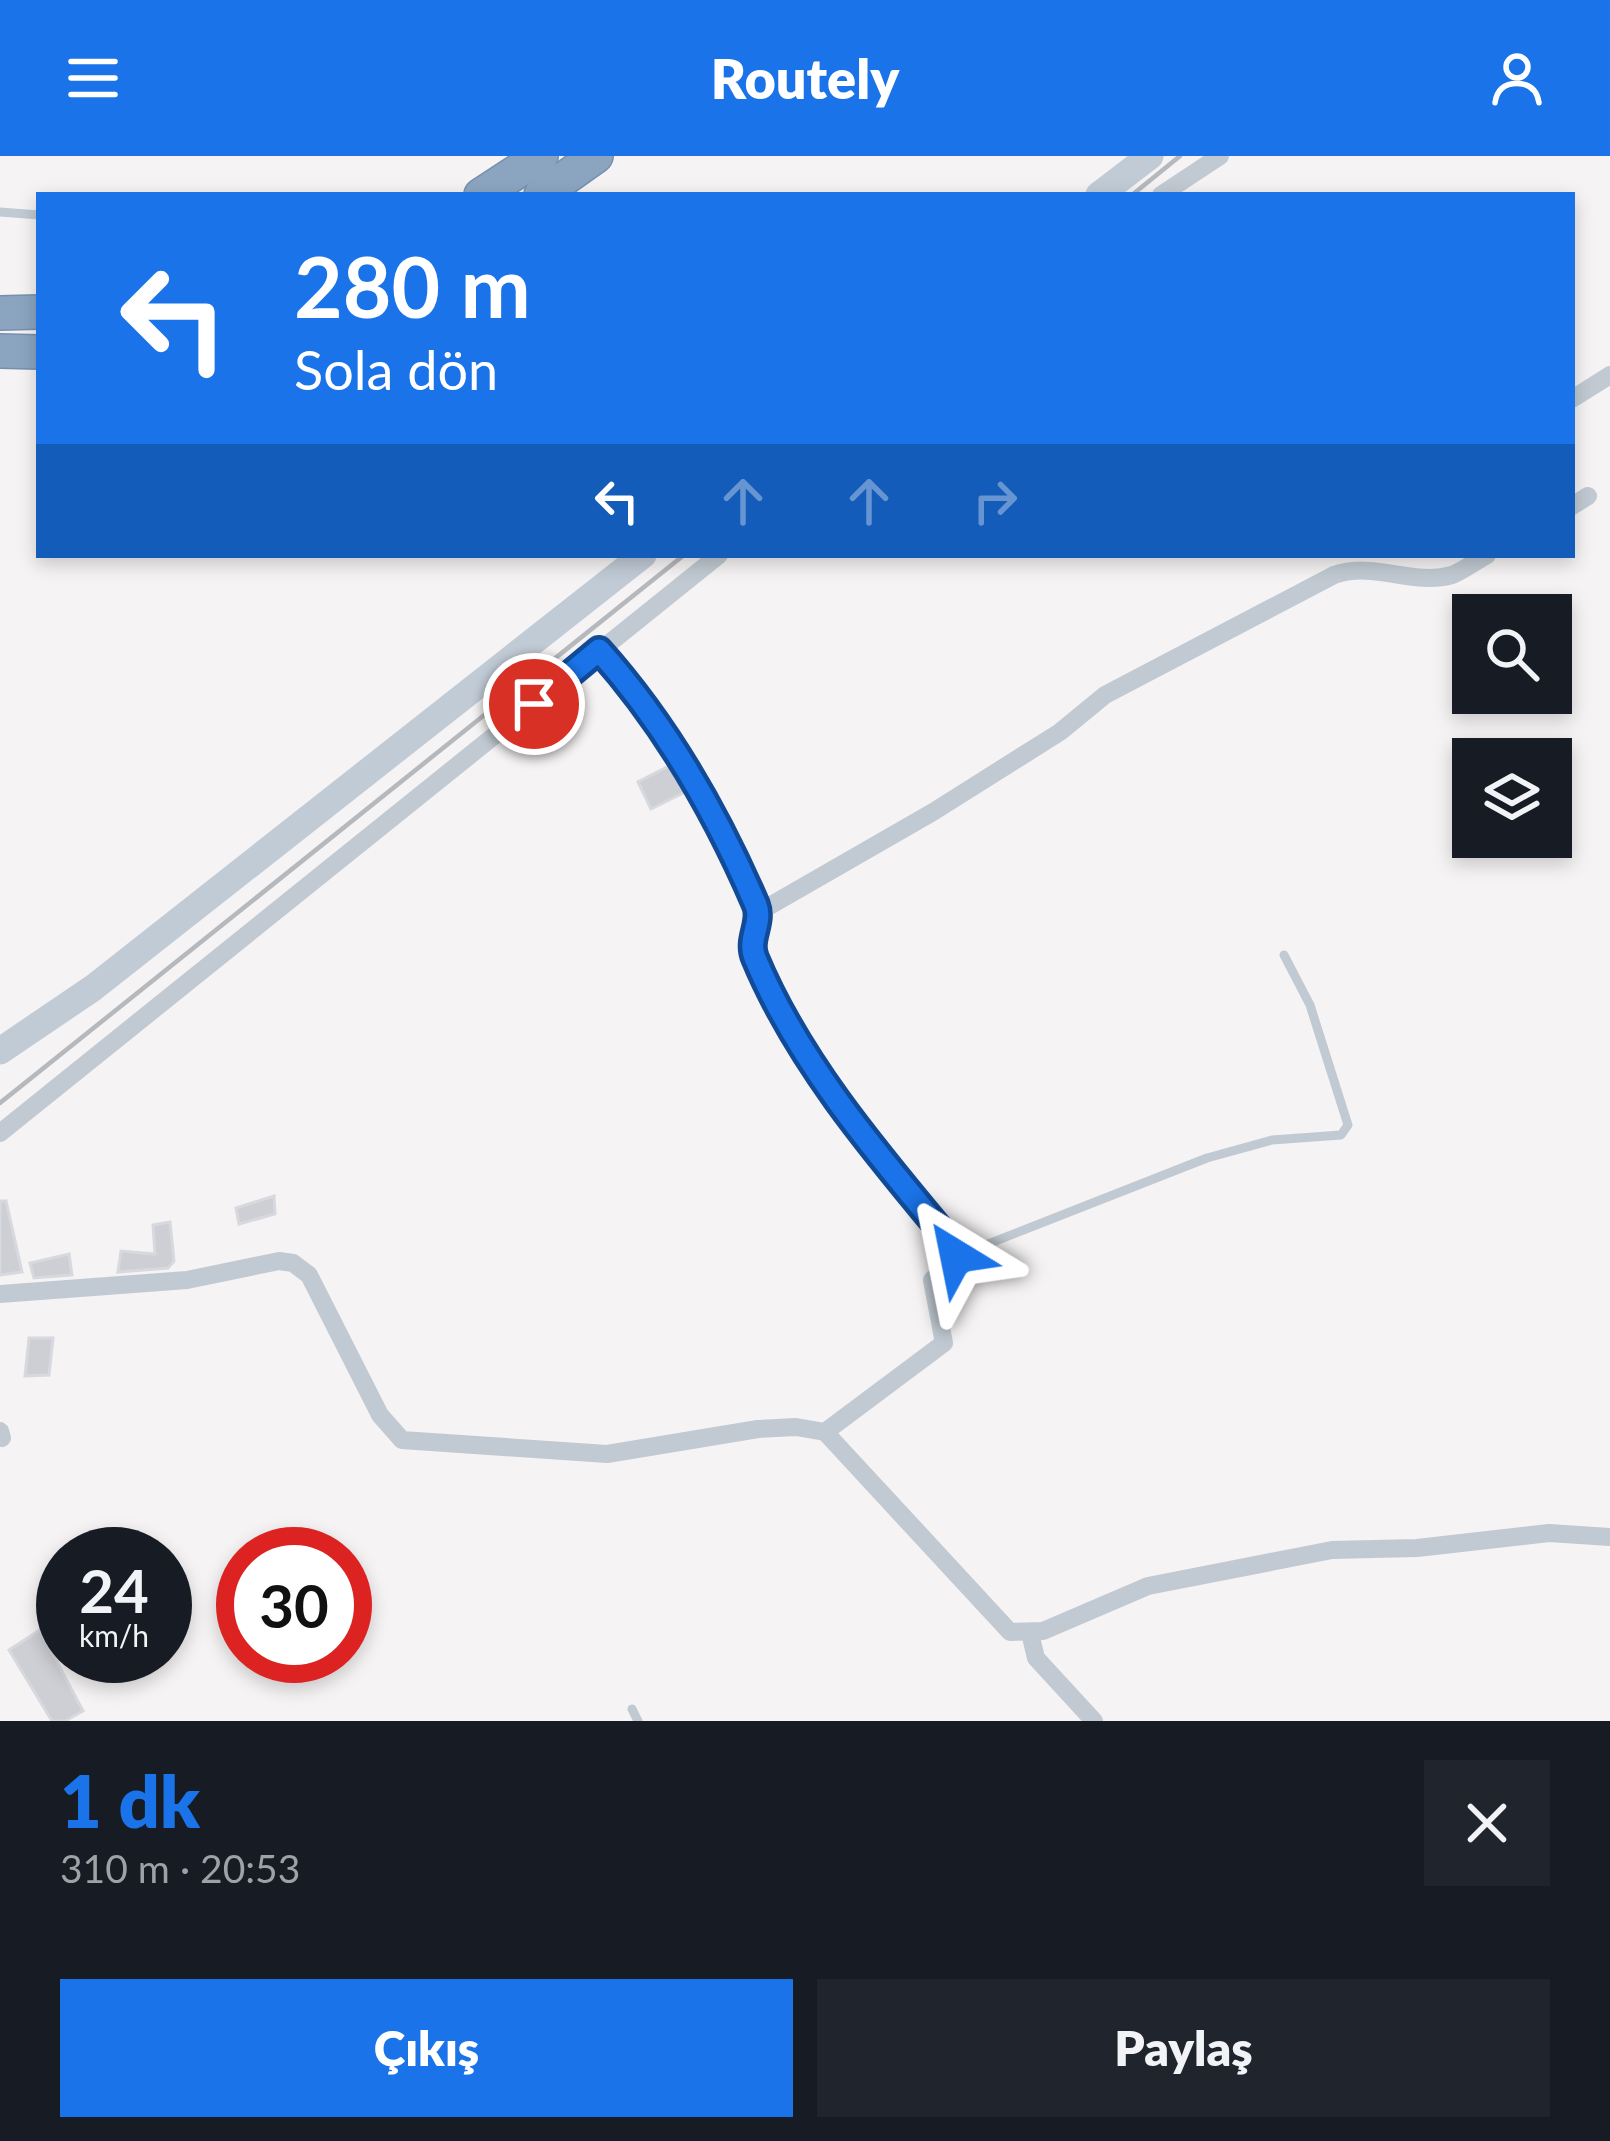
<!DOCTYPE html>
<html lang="tr">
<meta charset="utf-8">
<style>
:root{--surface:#171b24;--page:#20242c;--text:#f1f3f6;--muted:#9ea1a6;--accent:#1a73e8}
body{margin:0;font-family:Lato,sans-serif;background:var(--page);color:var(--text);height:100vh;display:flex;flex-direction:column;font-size:45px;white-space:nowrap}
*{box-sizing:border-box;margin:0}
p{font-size:39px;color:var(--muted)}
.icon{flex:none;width:66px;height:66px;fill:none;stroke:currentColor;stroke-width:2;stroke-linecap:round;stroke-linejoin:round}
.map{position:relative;height:1565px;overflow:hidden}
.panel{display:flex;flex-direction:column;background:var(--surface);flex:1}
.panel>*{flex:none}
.hud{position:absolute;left:36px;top:36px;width:1539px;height:366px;border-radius:0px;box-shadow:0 6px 18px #0003;background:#1a73e8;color:#fff;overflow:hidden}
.fabs{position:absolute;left:1452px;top:438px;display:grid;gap:24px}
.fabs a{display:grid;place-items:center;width:120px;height:120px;border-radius:0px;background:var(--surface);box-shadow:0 6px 18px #0003;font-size:60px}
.speed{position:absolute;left:36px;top:1371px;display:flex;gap:24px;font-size:60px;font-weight:700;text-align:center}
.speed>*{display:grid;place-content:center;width:156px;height:156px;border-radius:50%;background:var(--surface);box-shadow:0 6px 18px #0003;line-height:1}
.speed small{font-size:30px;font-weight:400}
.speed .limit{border:18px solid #d22;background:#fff;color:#111}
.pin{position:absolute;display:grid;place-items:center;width:102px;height:102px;color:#fff;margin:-51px;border:6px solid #fff;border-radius:50%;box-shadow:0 3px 12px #0007}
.me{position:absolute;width:132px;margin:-66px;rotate:325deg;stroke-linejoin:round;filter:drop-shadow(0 0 9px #0008)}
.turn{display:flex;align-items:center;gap:42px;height:252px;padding:0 60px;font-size:54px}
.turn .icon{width:156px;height:156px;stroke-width:2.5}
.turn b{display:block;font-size:84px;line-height:102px}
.lanes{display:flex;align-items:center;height:114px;padding:0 60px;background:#0003;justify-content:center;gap:60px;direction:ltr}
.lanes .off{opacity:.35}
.round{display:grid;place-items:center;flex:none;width:126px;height:126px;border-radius:0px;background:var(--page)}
.overview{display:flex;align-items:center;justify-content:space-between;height:204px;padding:0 60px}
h1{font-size:72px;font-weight:800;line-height:90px;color:var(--accent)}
.action{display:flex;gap:24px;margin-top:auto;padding:24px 60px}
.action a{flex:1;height:138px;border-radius:0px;background:var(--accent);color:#fff;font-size:48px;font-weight:800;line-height:138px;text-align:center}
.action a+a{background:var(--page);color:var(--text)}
header{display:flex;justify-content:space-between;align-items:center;height:156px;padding:0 60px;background:var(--accent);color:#fff;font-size:54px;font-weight:800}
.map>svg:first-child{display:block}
</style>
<header><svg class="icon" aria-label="menu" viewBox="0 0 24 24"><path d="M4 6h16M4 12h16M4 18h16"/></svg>Routely<svg class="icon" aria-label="person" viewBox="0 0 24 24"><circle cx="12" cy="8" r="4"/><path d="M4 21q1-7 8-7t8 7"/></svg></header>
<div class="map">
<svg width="1610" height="1565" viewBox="0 0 1610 1565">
<rect width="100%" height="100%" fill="#f5f3f3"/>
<g fill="#cdcfd5" stroke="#d7d9de" stroke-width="3">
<polygon points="669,610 685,636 651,653 638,626"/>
<polygon points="274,1040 275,1058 239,1068 236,1052"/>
<polygon points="0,1045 6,1045 22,1116 0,1119"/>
<polygon points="170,1066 174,1105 168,1112 118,1116 121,1095 155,1098 153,1069"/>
<polygon points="69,1098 72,1119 34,1122 30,1107"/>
<polygon points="29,1182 53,1182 49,1219 25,1220"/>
<polygon points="40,1474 83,1555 65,1565 52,1565 9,1494"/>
</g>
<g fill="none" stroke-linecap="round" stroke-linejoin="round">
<g stroke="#7690ad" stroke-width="36">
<g id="highway">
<polyline points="481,39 541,0"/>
<polyline points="541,39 596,0"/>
<polyline points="0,157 39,156"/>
<polyline points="0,195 39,196"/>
</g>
</g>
<g stroke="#c1cad2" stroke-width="9">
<polyline points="0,56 39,59"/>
<polyline points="955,1101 1207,1002 1272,984 1341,979 1348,969 1310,849 1284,799"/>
<polyline points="632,1553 638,1565"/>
</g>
<g stroke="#c1cad2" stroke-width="18">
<polyline points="1161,39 1220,0"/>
<polyline points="1572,243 1610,219"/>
<polyline points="1572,350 1588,340"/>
<path d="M599,494c68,76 117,162 157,255 7,18 -9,34 -1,53 45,108 128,203 202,292l-3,11 -22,19 12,63 -119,89"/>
<path d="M759,756l174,-100 127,-80 45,-37 229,-120c40,-14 79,11 118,0 11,-4 24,-14 35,-20"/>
<polyline points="0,977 719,399"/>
<polyline points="0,1138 187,1124 279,1105 293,1107 309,1119 380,1259 402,1284 607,1298 758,1273 796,1271 825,1276 1010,1476 1043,1475 1148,1430 1332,1394 1417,1392 1549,1377 1610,1381"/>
<polyline points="0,1275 2,1282"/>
<polyline points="1030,1477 1036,1502 1094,1565"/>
</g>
<g stroke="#c1cbd6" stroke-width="27">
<polyline points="1099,39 1150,0"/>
<polyline points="0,895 93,832 643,399"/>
</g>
<use href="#highway" stroke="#8ba5c1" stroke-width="33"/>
<g stroke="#b5b8bd" stroke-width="4.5">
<polyline points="1132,39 1180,0"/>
<polyline points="0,947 684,399"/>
</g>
</g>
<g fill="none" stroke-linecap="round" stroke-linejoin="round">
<g stroke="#114b97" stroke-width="30">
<path id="route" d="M534,548l65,-54c68,76 117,162 157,255 7,18 -9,34 -1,53 45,108 128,203 202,292l-1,6"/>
</g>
<use href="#route" stroke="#1a73e8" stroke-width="21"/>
</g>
</svg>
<div class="fabs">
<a><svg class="icon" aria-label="search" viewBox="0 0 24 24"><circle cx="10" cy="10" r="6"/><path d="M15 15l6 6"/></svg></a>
<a><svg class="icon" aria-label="layers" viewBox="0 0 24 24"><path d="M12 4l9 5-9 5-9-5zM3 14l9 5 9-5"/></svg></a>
</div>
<div class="speed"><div>24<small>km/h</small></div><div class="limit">30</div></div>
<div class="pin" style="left:534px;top:548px;background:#d93025"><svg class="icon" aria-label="arrive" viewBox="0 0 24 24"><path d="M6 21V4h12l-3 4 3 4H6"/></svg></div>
<svg class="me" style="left:956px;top:1100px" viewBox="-20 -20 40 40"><path d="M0-17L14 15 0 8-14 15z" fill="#1a73e8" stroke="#fff" stroke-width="4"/></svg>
<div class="hud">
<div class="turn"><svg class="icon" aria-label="left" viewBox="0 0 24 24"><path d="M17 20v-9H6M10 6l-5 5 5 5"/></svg><div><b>280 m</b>Sola dön</div></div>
<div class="lanes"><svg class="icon" aria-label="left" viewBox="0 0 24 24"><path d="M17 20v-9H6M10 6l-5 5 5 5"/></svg><svg class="icon off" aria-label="ahead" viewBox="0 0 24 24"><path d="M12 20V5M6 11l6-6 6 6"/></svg><svg class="icon off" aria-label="ahead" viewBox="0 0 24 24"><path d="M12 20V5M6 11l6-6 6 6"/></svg><svg class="icon off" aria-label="right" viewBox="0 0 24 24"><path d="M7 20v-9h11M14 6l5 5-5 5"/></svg></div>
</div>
</div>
<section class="panel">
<div class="overview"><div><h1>1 dk</h1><p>310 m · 20:53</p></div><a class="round"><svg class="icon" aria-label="close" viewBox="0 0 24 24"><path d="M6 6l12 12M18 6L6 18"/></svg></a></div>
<div class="action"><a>Çıkış</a><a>Paylaş</a></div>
</section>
